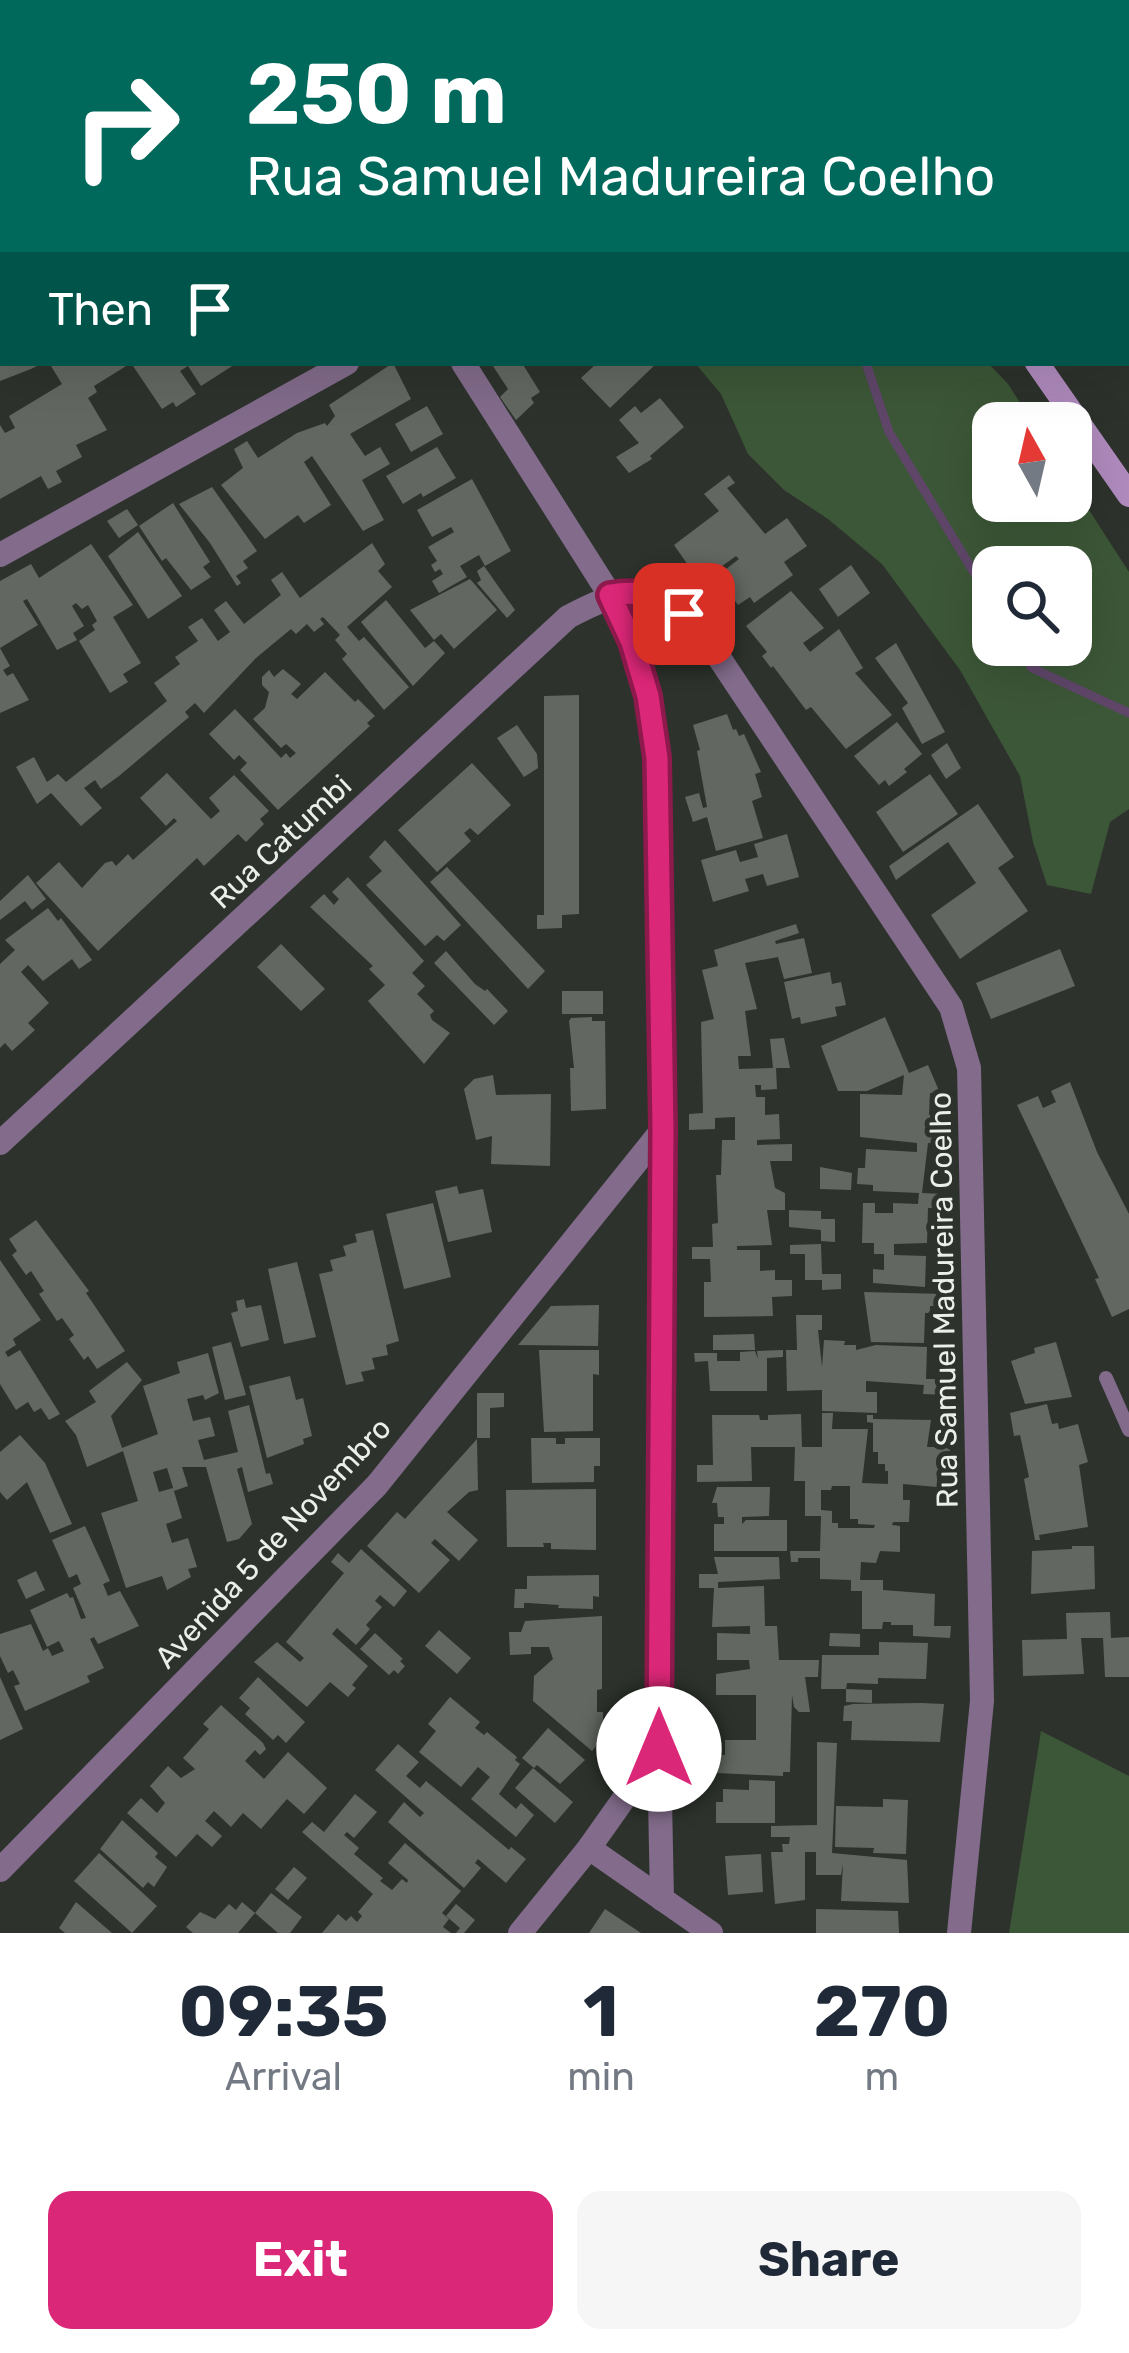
<!DOCTYPE html>
<style>
:root{--surface:#fff;--page:#f6f6f7;--text:#1f2937;--muted:#747a83;--accent:#db2777}
body{margin:0;font-family:Rubik,sans-serif;background:var(--page);color:var(--text);height:100vh;display:flex;flex-direction:column;font-size:45px;white-space:nowrap}
*{box-sizing:border-box;margin:0}
p{font-size:39px;color:var(--muted)}
.icon{flex:none;width:66px;height:66px;fill:none;stroke:currentColor;stroke-width:2;stroke-linecap:round;stroke-linejoin:round}
.map{position:relative;height:1933px;overflow:hidden}
.details{display:flex;flex-direction:column;background:var(--surface);flex:1}
.details>*{flex:none}
.hud{position:absolute;left:0px;top:0px;width:1131px;height:366px;box-shadow:0 12px 48px #0002;background:#00695c;color:#fff;overflow:hidden}
.needle{width:78px;rotate:352deg}
.fabs{position:absolute;left:972px;top:402px;display:grid;gap:24px}
.fabs a{display:grid;place-items:center;width:120px;height:120px;border-radius:24px;background:var(--surface);box-shadow:0 12px 48px #0002;font-size:60px}
.pin{position:absolute;display:grid;place-items:center;width:102px;height:102px;color:#fff;margin:-51px;border-radius:24px;box-shadow:0 6px 18px #0006}
.me{position:absolute;width:132px;margin:-66px;rotate:0deg;stroke-linejoin:round;filter:drop-shadow(0 0 9px #0008)}
.turn{display:flex;align-items:center;gap:42px;height:252px;padding:0 48px;font-size:54px}
.turn .icon{width:156px;height:156px;stroke-width:2.5}
.turn b{display:block;font-size:84px;line-height:102px}
.then{display:flex;align-items:center;height:114px;padding:0 48px;background:#0003;gap:24px;font-size:45px}
.eta{display:flex;justify-content:space-evenly;align-items:center;height:204px;text-align:center}
.eta b{font-size:72px;font-weight:700;line-height:84px}
.primary-button{display:flex;gap:24px;margin-top:auto;padding:24px 48px}
.primary-button a{flex:1;height:138px;border-radius:24px;background:var(--accent);color:#fff;font-size:48px;font-weight:700;line-height:138px;text-align:center}
.primary-button a+a{background:var(--page);color:var(--text)}
.map>svg:first-child{display:block}
</style>
<div class="map">
<svg width="1129" height="1933" viewBox="0 0 1129 1933">
<rect width="100%" height="100%" fill="#2d332c"/>
<g fill="#3c5737" fill-rule="evenodd">
<path d="M695,363h293l20,21 25,39h-40v78h78v-19l58,90v237l-19,13 -19,72 -44,-9 -14,-43 -13,-66 -60,-106 -78,-106 -54,-45 -44,-29 -36,-36 -27,-60zM993,567h78v78h-78z"/>
<polygon points="1041,1731 1129,1776 1129,1933 1009,1933"/>
</g>
<g fill="none" stroke-linecap="round" stroke-linejoin="round">
<g stroke="#5f4669" stroke-width="9">
<polyline points="866,363 889,432 993,604"/>
<polyline points="1018,645 1032,668 1129,713"/>
</g>
</g>
<g fill="#626861" fill-rule="evenodd">
<polygon points="43,363 31,369 0,381 0,364"/>
<polygon points="57,363 237,363 201,386 188,366 180,371 196,394 176,407 173,402 162,409 131,363 94,386 97,392 88,398 107,430 76,445 82,457 56,471 62,482 48,489 41,476 0,499 0,425 5,433 15,428 9,416 62,384 51,366"/>
<polygon points="393,363 411,399 350,434 365,456 380,447 390,464 362,480 384,520 363,531 312,456 304,462 331,505 304,523 298,515 265,539 221,485 243,468 234,449 247,441 258,458 297,433 325,423 327,426 335,416 329,405"/>
<polygon points="491,363 522,363 540,392 531,398 534,403 516,420 500,397 508,389"/>
<polygon points="597,363 657,363 610,408 581,378"/>
<polygon points="660,398 684,427 650,456 652,459 629,473 616,457 639,443 619,420 635,406 641,413"/>
<polygon points="427,406 443,434 411,452 395,424"/>
<polygon points="437,447 456,478 423,497 421,493 403,504 386,476"/>
<polygon points="729,475 735,483 727,488 765,534 787,518 807,546 784,562 793,575 754,603 750,597 738,605 717,576 739,559 736,556 700,582 674,545 719,511 704,494"/>
<polygon points="472,479 511,551 485,566 479,555 460,566 467,577 439,593 432,581 443,574 440,569 435,572 431,565 437,561 428,547 454,532 451,527 432,537 417,510"/>
<polygon points="212,487 257,551 243,561 248,568 236,576 241,583 237,586 210,543 179,504"/>
<polygon points="173,503 210,562 203,567 211,577 191,590 166,558 162,561 139,526"/>
<polygon points="127,509 138,525 119,538 107,521"/>
<polygon points="138,532 182,596 148,619 108,556"/>
<polygon points="372,543 385,564 378,571 392,587 347,627 359,641 364,637 409,687 384,710 342,659 347,654 335,640 340,635 323,617 320,619 324,624 314,632 307,624 296,634 291,629 256,658 204,713 195,703 185,712 189,717 119,776 101,789 95,780 84,788 102,808 81,826 51,793 37,804 16,767 34,757 47,782 58,774 66,782 100,755 167,701 154,683 180,664 175,657 198,641 188,627 202,618 218,641 230,632 214,610 226,601 244,624 281,595 271,580 282,572 300,598"/>
<polygon points="91,544 133,605 113,617 141,663 123,674 128,682 110,693 79,641 95,630 92,625 97,621 88,605 82,609 76,603 72,606 84,626 73,633 77,640 57,650 27,599 23,601 38,625 0,648 0,581 31,564 39,578"/>
<polygon points="851,565 870,593 838,617 819,589"/>
<polygon points="484,566 515,610 507,618 477,583 481,580 477,571"/>
<polygon points="470,579 497,610 454,649 441,634 434,640 410,610"/>
<polygon points="791,591 824,628 803,643 810,652 839,629 863,668 855,673 892,715 846,749 811,707 806,710 773,666 771,668 762,656 767,652 746,626"/>
<polygon points="386,600 425,648 434,641 445,653 413,686 361,622"/>
<polygon points="896,643 945,732 922,744 902,708 908,703 875,658"/>
<polygon points="0,648 10,666 3,670 7,676 13,673 29,700 0,713"/>
<polygon points="283,669 301,684 291,694 297,699 325,672 355,702 358,699 375,716 367,723 370,726 278,810 240,770 247,763 239,755 234,760 209,734 235,709 281,758 286,753 290,758 296,753 286,744 281,748 253,719 265,708 269,692 262,685 262,677 269,670 274,677"/>
<polygon points="579,695 579,914 562,915 562,928 537,929 537,915 544,915 544,696"/>
<polygon points="727,714 733,730 736,729 739,736 744,734 761,772 755,774 762,797 752,801 763,838 716,851 707,817 693,822 685,797 699,793 703,808 707,807 697,751 700,750 693,725"/>
<polygon points="897,722 922,754 904,769 907,772 889,786 885,780 879,785 854,756"/>
<polygon points="517,725 537,754 538,768 524,777 497,738"/>
<polygon points="947,743 961,768 946,779 931,755"/>
<polygon points="472,763 511,805 478,835 470,828 464,833 471,841 437,872 398,830"/>
<polygon points="167,773 211,819 220,811 209,798 234,775 269,811 260,819 264,824 246,842 238,834 204,866 197,858 98,951 36,883 59,862 82,888 105,863 112,861 116,866 128,854 133,860 177,821 174,818 166,826 140,798"/>
<polygon points="930,774 958,814 903,852 876,812"/>
<polygon points="978,804 1014,857 998,868 1028,911 960,959 931,915 976,883 948,842 896,880 889,866"/>
<polygon points="787,834 799,877 767,886 763,874 745,879 749,891 713,902 701,860 736,850 740,862 758,857 754,844"/>
<polygon points="385,840 461,925 444,941 437,935 425,946 366,885 382,871 369,857"/>
<polygon points="447,867 545,971 528,989 430,882"/>
<polygon points="28,875 46,899 32,910 25,901 0,920 0,901"/>
<polygon points="348,877 424,961 412,973 425,986 417,994 434,1011 430,1015 432,1020 450,1033 424,1064 368,1001 385,985 369,969 373,966 310,907 324,894 334,905 339,899 332,892"/>
<polygon points="48,908 58,921 61,918 92,960 79,969 72,959 43,981 28,965 21,972 49,1003 28,1023 35,1030 12,1051 5,1043 0,1048 0,964 15,950 5,940"/>
<polygon points="796,924 799,933 775,941 776,944 804,938 812,973 784,979 778,957 745,963 757,1009 745,1011 751,1056 738,1056 739,1069 773,1068 770,1039 784,1038 790,1068 776,1068 777,1089 761,1090 761,1085 755,1085 756,1097 765,1097 765,1115 779,1114 780,1139 757,1140 757,1145 792,1144 792,1161 770,1161 775,1188 785,1193 785,1210 767,1210 772,1245 737,1246 737,1250 760,1250 760,1271 775,1270 775,1280 792,1280 792,1296 772,1297 773,1316 704,1317 704,1282 711,1282 710,1259 692,1259 692,1247 713,1247 712,1224 718,1223 716,1175 721,1175 722,1140 735,1140 735,1117 715,1118 715,1129 689,1130 689,1114 703,1113 701,1022 714,1019 702,970 718,966 714,950"/>
<polygon points="281,944 325,989 301,1011 257,967"/>
<polygon points="1060,949 1075,986 991,1019 976,983"/>
<polygon points="446,951 475,984 485,991 487,989 508,1011 494,1025 434,963"/>
<polygon points="830,972 832,984 841,982 846,1005 835,1007 837,1016 801,1024 800,1017 792,1019 784,982"/>
<rect x="562" y="991" width="41" height="23"/>
<polygon points="592,1017 592,1021 605,1021 606,1109 571,1111 570,1068 574,1068 569,1021 571,1018"/>
<polygon points="885,1017 909,1073 928,1065 940,1093 930,1093 929,1115 941,1115 942,1144 928,1143 922,1193 942,1194 943,1208 928,1208 927,1243 894,1244 894,1255 926,1256 925,1287 873,1283 873,1269 884,1270 884,1254 874,1254 874,1243 862,1243 863,1203 875,1203 875,1213 893,1213 893,1203 918,1204 919,1193 873,1191 873,1185 857,1184 858,1168 865,1168 866,1149 917,1152 917,1143 860,1137 860,1094 902,1095 904,1075 867,1091 838,1091 821,1046"/>
<polygon points="493,1075 496,1095 551,1094 550,1166 491,1164 492,1136 476,1140 464,1089 474,1079"/>
<polygon points="1070,1082 1097,1152 1129,1214 1129,1309 1112,1317 1095,1279 1099,1278 1017,1105 1038,1096 1043,1108 1056,1102 1051,1091"/>
<polygon points="820,1167 852,1173 851,1190 820,1189"/>
<polygon points="457,1186 459,1194 483,1189 492,1232 448,1242 435,1191"/>
<polygon points="433,1203 451,1277 404,1289 386,1214"/>
<polygon points="789,1210 821,1211 821,1219 835,1219 835,1242 821,1241 821,1230 789,1227"/>
<polygon points="36,1220 89,1291 86,1293 125,1351 97,1369 88,1356 84,1360 69,1339 74,1335 62,1318 57,1321 39,1294 44,1291 31,1271 26,1275 12,1255 17,1251 9,1239"/>
<polygon points="373,1230 399,1341 386,1345 388,1355 372,1358 375,1369 361,1372 364,1381 346,1385 319,1274 333,1271 330,1260 346,1256 343,1246 357,1242 355,1234"/>
<polygon points="821,1244 822,1274 841,1274 841,1289 822,1290 822,1280 805,1280 805,1254 790,1254 790,1245"/>
<polygon points="0,1260 41,1320 13,1339 16,1345 5,1352 8,1357 20,1350 60,1414 49,1420 41,1408 34,1412 28,1402 16,1410 0,1384"/>
<polygon points="297,1262 316,1337 284,1344 268,1269"/>
<polygon points="864,1292 945,1294 945,1306 930,1306 930,1313 925,1313 924,1343 871,1342"/>
<polygon points="244,1299 246,1308 261,1305 269,1340 241,1347 231,1313 238,1311 236,1301"/>
<polygon points="599,1305 598,1346 518,1345 551,1306"/>
<polygon points="796,1315 822,1315 822,1330 818,1330 822,1367 824,1340 845,1341 844,1345 856,1345 856,1350 876,1345 927,1347 926,1379 948,1379 948,1395 923,1394 924,1385 866,1381 866,1392 877,1392 877,1413 822,1411 822,1390 787,1391 786,1350 797,1350"/>
<polygon points="754,1334 755,1350 713,1350 713,1335"/>
<polygon points="231,1342 246,1395 225,1400 212,1347"/>
<polygon points="1056,1342 1072,1397 1025,1404 1011,1361 1035,1353 1034,1348"/>
<polygon points="539,1350 599,1350 599,1375 593,1374 593,1431 544,1432"/>
<polygon points="783,1350 783,1357 767,1358 767,1391 710,1391 708,1361 695,1362 694,1353 717,1353 717,1361 740,1361 740,1352 755,1351 758,1359 757,1351"/>
<polygon points="208,1353 219,1393 205,1400 203,1395 187,1399 193,1421 210,1417 215,1436 198,1440 204,1460 238,1452 228,1411 249,1405 266,1474 270,1473 273,1484 248,1492 242,1467 237,1469 252,1524 239,1539 227,1542 206,1467 182,1467 188,1486 174,1491 167,1468 153,1472 159,1492 173,1488 182,1518 166,1524 172,1543 188,1538 197,1567 188,1569 191,1577 167,1590 162,1576 126,1588 101,1513 138,1501 123,1451 87,1467 76,1435 65,1421 96,1402 89,1391 127,1362 142,1380 111,1416 122,1448 158,1434 143,1386 180,1373 177,1362"/>
<polygon points="290,1376 296,1400 303,1398 312,1436 303,1439 304,1444 267,1458 249,1386"/>
<polygon points="477,1393 504,1393 504,1407 490,1408 490,1438 477,1438"/>
<polygon points="1047,1404 1052,1424 1058,1423 1059,1429 1078,1424 1088,1462 1079,1465 1088,1527 1039,1535 1040,1540 1035,1540 1024,1479 1029,1477 1020,1435 1014,1436 1010,1413"/>
<path d="M822,1413h11l-1,16h36l-6,54 26,1v-13h-3v-7h-7v-12h-5v-29l-6,-1v-7h6v4l58,1 -4,27h23l1,25h-14v15l-34,-3v16h7l-1,22h-16l-1,3 8,1v26l-20,-1 -4,12 -15,-1 -1,18h23v10l52,4 -1,32h17l-1,12 -37,-2v-11h-22v-3h-8l-1,7h-20v-38h-11v-11l-31,-1v-21h-22v4h-7l-1,-11h30l1,-35h-16v-35h-11l1,-34h-44l1,34 -55,1v-17h16l-1,-50h47l1,5h8v-5l33,-1 1,33h20zM832,1486h18v33h8v5l17,1 -1,3h-36v-5h-6v-12l-11,-1v-20h10z"/>
<polygon points="20,1435 45,1463 72,1524 50,1533 27,1482 7,1500 0,1492 0,1452"/>
<polygon points="531,1438 556,1438 556,1444 565,1444 565,1438 600,1438 600,1466 594,1466 594,1482 532,1483"/>
<polygon points="477,1439 478,1490 469,1492 447,1512 478,1540 459,1561 435,1539 431,1543 450,1560 419,1593 367,1546 397,1512 405,1519"/>
<polygon points="717,1487 770,1487 769,1516 742,1517 742,1524 746,1520 787,1520 787,1551 714,1551 714,1524 724,1524 724,1517 718,1517 717,1503 712,1503"/>
<polygon points="596,1489 596,1550 551,1549 551,1543 543,1543 544,1547 507,1547 506,1490"/>
<polygon points="85,1526 110,1581 103,1584 108,1596 120,1591 139,1626 98,1644 94,1637 90,1639 104,1668 87,1676 90,1682 25,1711 14,1686 20,1684 13,1670 8,1673 0,1656 0,1634 31,1624 43,1651 48,1648 52,1656 64,1651 59,1641 47,1647 30,1610 67,1593 70,1598 73,1597 81,1619 86,1618 73,1588 81,1584 77,1574 69,1578 52,1540"/>
<polygon points="1072,1546 1094,1546 1095,1589 1031,1594 1032,1551 1072,1549"/>
<polygon points="361,1549 407,1591 394,1607 380,1595 375,1601 382,1607 366,1625 370,1629 356,1645 337,1628 332,1634 368,1666 352,1685 356,1688 348,1697 330,1682 307,1707 254,1662 277,1642 300,1662 304,1658 286,1642 344,1573 331,1562 338,1553 349,1563"/>
<polygon points="714,1557 779,1557 780,1579 718,1582 718,1588 764,1586 765,1626 777,1626 779,1660 819,1660 818,1677 805,1677 810,1712 799,1712 794,1707 792,1695 790,1772 783,1772 783,1776 717,1773 717,1755 725,1755 725,1740 756,1740 756,1695 716,1695 716,1674 750,1669 749,1660 717,1660 717,1633 750,1634 750,1626 712,1627 714,1588 699,1588 699,1574 718,1574"/>
<polygon points="36,1571 45,1590 26,1599 17,1580"/>
<polygon points="599,1575 599,1597 593,1596 593,1609 558,1608 559,1605 528,1603 524,1603 524,1608 514,1608 515,1589 527,1589 527,1576"/>
<polygon points="1110,1612 1111,1638 1129,1637 1129,1677 1105,1677 1103,1638 1081,1638 1084,1674 1023,1676 1022,1640 1067,1639 1066,1613"/>
<polygon points="602,1616 602,1689 597,1690 597,1712 603,1712 603,1738 592,1751 533,1701 534,1676 553,1659 549,1647 531,1647 531,1654 510,1655 509,1632 521,1632 525,1621"/>
<polygon points="439,1630 471,1658 457,1674 425,1646"/>
<polygon points="375,1633 403,1659 400,1661 405,1666 398,1674 394,1670 389,1675 360,1649"/>
<polygon points="830,1633 860,1634 860,1647 829,1646"/>
<polygon points="879,1642 928,1643 926,1679 878,1678 878,1684 847,1683 846,1689 872,1690 872,1703 846,1702 846,1689 821,1689 822,1655 879,1655"/>
<polygon points="0,1677 23,1729 0,1740"/>
<polygon points="258,1677 305,1722 286,1743 278,1735 273,1740 245,1714 250,1708 239,1698"/>
<polygon points="450,1697 480,1722 475,1728 484,1735 487,1732 517,1757 515,1760 520,1764 499,1794 516,1809 521,1803 534,1815 516,1837 471,1799 490,1777 478,1767 461,1787 419,1752 436,1731 428,1724"/>
<polygon points="921,1703 944,1704 940,1742 851,1740 852,1721 843,1721 844,1706 853,1704"/>
<polygon points="221,1705 263,1743 266,1749 260,1755 255,1750 245,1761 264,1779 288,1752 327,1788 304,1814 287,1799 261,1829 243,1813 231,1827 214,1811 205,1821 222,1836 212,1847 197,1834 176,1857 127,1813 141,1798 157,1813 165,1803 150,1786 168,1766 181,1778 195,1769 183,1758 209,1729 203,1724"/>
<polygon points="548,1728 585,1760 560,1784 537,1765 534,1768 522,1758"/>
<polygon points="817,1742 837,1743 832,1853 907,1860 909,1903 841,1901 843,1864 841,1875 816,1875 816,1852 805,1852 805,1900 775,1904 771,1852 783,1852 782,1844 789,1844 790,1837 771,1837 771,1826 817,1825"/>
<polygon points="398,1744 419,1762 406,1776 420,1788 426,1781 509,1850 511,1847 526,1859 506,1883 478,1859 475,1863 481,1868 464,1888 388,1822 404,1802 420,1817 424,1813 375,1770"/>
<polygon points="533,1768 573,1802 555,1823 515,1788"/>
<polygon points="749,1780 775,1781 775,1823 716,1823 716,1802 723,1802 723,1789 749,1790"/>
<polygon points="355,1794 377,1812 354,1838 347,1832 344,1835 359,1848 354,1854 383,1878 380,1881 392,1890 402,1879 407,1883 408,1880 388,1863 405,1843 461,1891 442,1913 449,1919 443,1927 451,1933 322,1933 338,1914 346,1921 351,1916 357,1922 362,1916 358,1912 373,1894 302,1832 312,1822 324,1832"/>
<polygon points="883,1799 908,1800 906,1854 873,1853 874,1848 835,1847 836,1806 883,1807"/>
<polygon points="122,1820 158,1853 155,1857 167,1867 154,1887 148,1882 143,1888 100,1849"/>
<polygon points="99,1853 157,1906 132,1933 74,1881"/>
<polygon points="761,1854 763,1892 728,1895 725,1856"/>
<polygon points="294,1867 307,1878 288,1900 275,1889"/>
<polygon points="271,1893 302,1917 290,1933 278,1933 255,1913"/>
<polygon points="76,1902 112,1933 65,1933 59,1928"/>
<polygon points="242,1902 255,1913 238,1933 193,1933 186,1927 200,1912 215,1919 229,1904 236,1910"/>
<polygon points="456,1904 475,1920 464,1933 456,1933 460,1928 446,1916"/>
<polygon points="605,1909 641,1933 589,1933"/>
<polygon points="816,1909 898,1911 899,1933 816,1933"/>
</g>
<g fill="none" stroke-linecap="round" stroke-linejoin="round">
<g stroke="#826b8b" stroke-width="14">
<polyline points="429,0 442,3"/>
<polyline points="484,0 492,3"/>
<polyline points="1128,356 1129,357"/>
<polyline points="1106,1378 1129,1430"/>
</g>
<g stroke="#826b8b" stroke-width="24">
<polyline points="218,0 220,3"/>
<polyline points="0,194 3,193"/>
<polyline points="463,363 610,595 632,642 648,696 657,758 663,1129 659,1749 662,1899"/>
<polyline points="0,555 347,363"/>
<path d="M0,1143l568,-526c74,-39 91,-33 144,30l239,360 18,61 13,633 -23,232"/>
<polyline points="589,1848 711,1933"/>
<polyline points="0,1870 377,1485 663,1129"/>
<polyline points="520,1933 589,1848 659,1749"/>
</g>
<polyline stroke="#826b8b" stroke-width="24" points="921,0 930,3"/>
<g stroke="#b08bbe" stroke-width="24">
<polyline points="416,0 423,3"/>
<polyline points="651,0 672,3"/>
<polyline points="1128,42 1129,42"/>
<polyline points="1037,363 1129,495"/>
</g>
</g>
<g fill="none" stroke-linecap="round" stroke-linejoin="round">
<g stroke="#8e194d" stroke-width="30">
<path id="route" d="M659,1749l4,-620 -6,-371 -9,-62 -16,-54 -22,-47c32,-5 49,0 74,19"/>
</g>
<use href="#route" stroke="#db2777" stroke-width="21"/>
</g>
<g text-anchor="middle" dominant-baseline="central" stroke-width="10" stroke-linejoin="round" paint-order="stroke">
<g font-size="30" fill="#ebefeb" stroke="#2d332c">
<text transform="translate(281 842) rotate(-43)">Rua Catumbi</text>
<text transform="translate(944 1300) rotate(-91)">Rua Samuel Madureira Coelho</text>
<text transform="translate(273 1543) rotate(-47)">Avenida 5 de Novembro</text>
</g>
</g>
</svg>
<div class="fabs">
<a><svg class="needle" viewBox="-14 -14 28 28"><path d="M0-13l5 13h-10z" fill="#e53935"/><path d="M0 13l5-13h-10z" fill="#747a83"/></svg></a>
<a><svg class="icon" aria-label="search" viewBox="0 0 24 24"><circle cx="10" cy="10" r="6"/><path d="M15 15l6 6"/></svg></a>
</div>
<div class="pin" style="left:684px;top:614px;background:#d93025"><svg class="icon" aria-label="arrive" viewBox="0 0 24 24"><path d="M6 21V4h12l-3 4 3 4H6"/></svg></div>
<svg class="me" style="left:659px;top:1749px" viewBox="-20 -20 40 40"><circle r="19" fill="#fff"/><path d="M0-13L10 11 0 6-10 11z" fill="#db2777"/></svg>
<div class="hud">
<div class="turn"><svg class="icon" aria-label="right" viewBox="0 0 24 24"><path d="M7 20v-9h11M14 6l5 5-5 5"/></svg><div><b>250 m</b>Rua Samuel Madureira Coelho</div></div>
<div class="then">Then<svg class="icon" aria-label="arrive" viewBox="0 0 24 24"><path d="M6 21V4h12l-3 4 3 4H6"/></svg></div>
</div>
</div>
<section class="details">
<div class="eta">
<div><b>09:35</b><p>Arrival</p></div>
<div><b>1</b><p>min</p></div>
<div><b>270</b><p>m</p></div>
</div>
<div class="primary-button"><a>Exit</a><a>Share</a></div>
</section>
